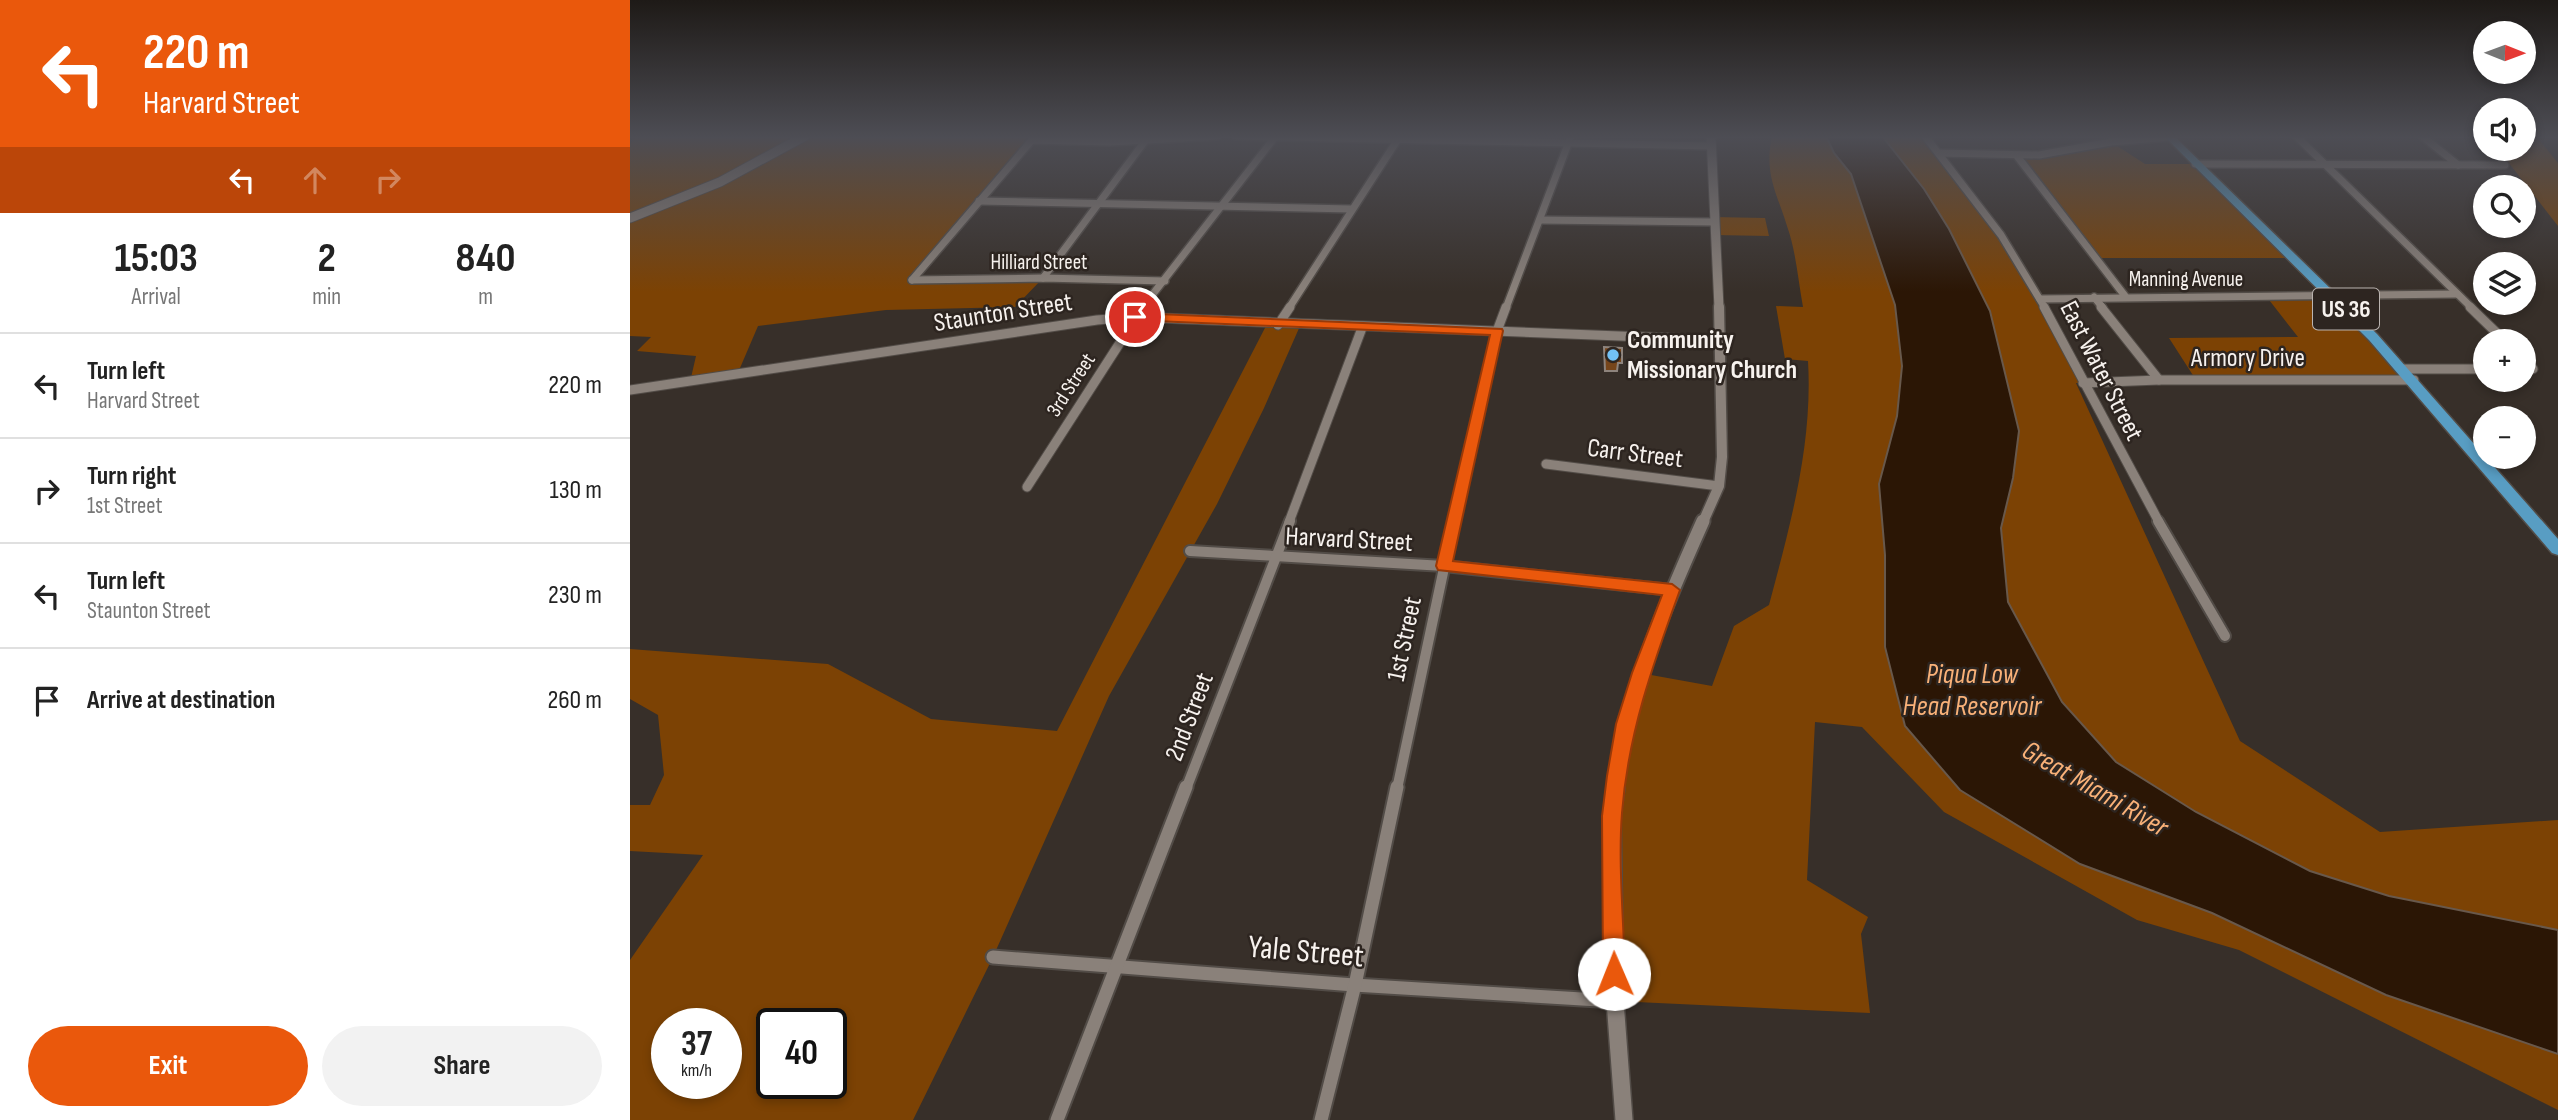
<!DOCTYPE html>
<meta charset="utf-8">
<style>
:root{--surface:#fff;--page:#f2f2f2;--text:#222;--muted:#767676;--line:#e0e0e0;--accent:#ea580c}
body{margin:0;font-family:"Sofia Sans Condensed",sans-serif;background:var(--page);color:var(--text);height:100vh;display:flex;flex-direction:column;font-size:26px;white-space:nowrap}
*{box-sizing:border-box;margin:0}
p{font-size:23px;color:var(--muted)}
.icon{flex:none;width:38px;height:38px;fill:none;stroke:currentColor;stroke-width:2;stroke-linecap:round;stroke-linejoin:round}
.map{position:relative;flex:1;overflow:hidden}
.details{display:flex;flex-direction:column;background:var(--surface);width:630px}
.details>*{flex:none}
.top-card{background:#ea580c;color:#fff;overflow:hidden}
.needle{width:46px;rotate:91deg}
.controls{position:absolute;left:1843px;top:21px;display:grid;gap:14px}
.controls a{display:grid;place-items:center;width:63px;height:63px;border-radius:50%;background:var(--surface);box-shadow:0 4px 10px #0003;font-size:35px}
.speed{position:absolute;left:21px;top:1008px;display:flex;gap:14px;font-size:35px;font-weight:700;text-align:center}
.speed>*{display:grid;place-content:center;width:91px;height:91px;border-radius:50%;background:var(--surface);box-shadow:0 4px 10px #0003;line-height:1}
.speed small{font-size:18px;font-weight:400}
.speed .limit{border:4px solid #111;border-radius:10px;background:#fff;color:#111}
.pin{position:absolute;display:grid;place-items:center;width:60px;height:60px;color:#fff;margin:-30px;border:4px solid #fff;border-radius:50%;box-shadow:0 2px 7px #0007}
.me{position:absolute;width:77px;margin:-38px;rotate:359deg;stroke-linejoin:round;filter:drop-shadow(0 0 5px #0008)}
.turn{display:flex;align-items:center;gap:24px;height:147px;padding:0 28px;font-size:32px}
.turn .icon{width:91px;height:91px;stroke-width:2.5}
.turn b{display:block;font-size:49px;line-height:60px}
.lanes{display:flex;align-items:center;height:66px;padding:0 28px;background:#0003;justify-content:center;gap:35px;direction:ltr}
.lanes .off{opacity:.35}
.eta{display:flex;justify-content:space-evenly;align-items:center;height:119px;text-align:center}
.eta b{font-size:42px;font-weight:700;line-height:49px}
.primary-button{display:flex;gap:14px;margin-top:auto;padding:14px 28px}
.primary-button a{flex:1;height:80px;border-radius:42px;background:var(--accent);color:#fff;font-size:28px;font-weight:700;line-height:80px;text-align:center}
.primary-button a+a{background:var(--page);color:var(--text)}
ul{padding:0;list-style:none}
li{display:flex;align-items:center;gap:21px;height:105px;padding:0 28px;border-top:2px solid var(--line)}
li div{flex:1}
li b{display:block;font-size:26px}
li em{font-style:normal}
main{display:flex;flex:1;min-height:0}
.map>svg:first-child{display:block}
</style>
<main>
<section class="details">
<div class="top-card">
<div class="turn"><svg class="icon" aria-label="left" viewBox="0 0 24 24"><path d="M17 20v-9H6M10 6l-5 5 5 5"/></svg><div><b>220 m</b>Harvard Street</div></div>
<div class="lanes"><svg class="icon" aria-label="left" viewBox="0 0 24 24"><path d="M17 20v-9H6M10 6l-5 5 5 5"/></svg><svg class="icon off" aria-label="ahead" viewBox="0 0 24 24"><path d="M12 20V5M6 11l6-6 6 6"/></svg><svg class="icon off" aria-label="right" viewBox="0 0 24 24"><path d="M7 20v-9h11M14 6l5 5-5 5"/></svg></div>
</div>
<div class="eta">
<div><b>15:03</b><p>Arrival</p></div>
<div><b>2</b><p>min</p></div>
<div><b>840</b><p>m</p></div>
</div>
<ul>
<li><svg class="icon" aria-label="left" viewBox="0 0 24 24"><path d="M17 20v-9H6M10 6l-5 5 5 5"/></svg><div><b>Turn left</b><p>Harvard Street</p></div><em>220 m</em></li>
<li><svg class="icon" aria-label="right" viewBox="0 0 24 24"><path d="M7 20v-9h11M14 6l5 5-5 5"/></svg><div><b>Turn right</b><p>1st Street</p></div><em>130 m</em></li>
<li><svg class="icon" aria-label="left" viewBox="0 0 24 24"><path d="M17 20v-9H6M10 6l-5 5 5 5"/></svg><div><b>Turn left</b><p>Staunton Street</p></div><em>230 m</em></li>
<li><svg class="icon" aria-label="arrive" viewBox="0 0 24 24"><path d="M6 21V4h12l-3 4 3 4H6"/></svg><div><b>Arrive at destination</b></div><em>260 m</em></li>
</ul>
<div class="primary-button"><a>Exit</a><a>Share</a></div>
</section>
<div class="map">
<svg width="1928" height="1120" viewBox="0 0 1928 1120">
<rect width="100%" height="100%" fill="#372f29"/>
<g fill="#7c4204" fill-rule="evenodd">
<polygon points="2,136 588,136 515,141 402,140 283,279 413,278 385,307 256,310 128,326 107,375 60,382 66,356 7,351 21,337 0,336 0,144 6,137"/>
<path d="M1142,136h54l8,17 17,21 44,131 7,61 -5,50 -18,68 6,71 195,309 132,49 174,82 172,59v56l-319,-160 -102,-30 -193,-108 -82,-85 -47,-5 -8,158 61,37 -7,17 9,79 -255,-12 -3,-185 28,-143 72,13 22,-60 35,-21c21,-79 44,-161 39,-244l-23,-2 -9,-53 27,1c-5,-27 -7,-56 -16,-81 -11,-35 -23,-53 -15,-90z"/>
<polygon points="1252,136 1295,136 1371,235 1453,383 1446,383 1610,741 1750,832 1928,820 1928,930 1759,896 1680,871 1566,812 1486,762 1432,702 1378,602 1371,528 1383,478 1389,431 1360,311 1319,229 1294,189"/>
<polygon points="1894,136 1906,136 1928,163 1928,226 1868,149 1894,149"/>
<polygon points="1481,142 1515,164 1565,164 1664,258 1466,258 1387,156"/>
<polygon points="1083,217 1135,218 1139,236 1084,235"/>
<polygon points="1636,296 1703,297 1784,380 1566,380 1539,338 1668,337"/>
<path d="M637,324l33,2 -36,82 -47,96 -108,192 -116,261 -80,163h-283v-160l73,-105 -73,-4v-46h20l14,-30 -6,-60 -28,-16v-50l198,15 103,55 126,12zM37,1024h59v59h-59zM142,1024h59v59h-59z"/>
</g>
<polygon fill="#2b1605" stroke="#68584b" stroke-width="2" points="1196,136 1252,136 1294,189 1319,229 1360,311 1389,431 1383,478 1371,528 1378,602 1432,702 1486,762 1566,812 1680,871 1759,896 1928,930 1928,1054 1756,995 1582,913 1450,864 1330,790 1275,726 1255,647 1255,555 1249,484 1267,416 1272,366 1265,305 1221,174 1204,153"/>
<polygon fill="#76451a" stroke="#8e847d" stroke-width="2" points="974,347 992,348 992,363 988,363 987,371 975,371"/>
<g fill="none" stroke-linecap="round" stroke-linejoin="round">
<g stroke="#524c47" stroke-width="10">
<g id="minor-far3">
<polyline points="605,136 1081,146"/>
<polyline points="1295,136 1371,235 1415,308"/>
<polyline points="1666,136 1842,308"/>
<polyline points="1792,136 1828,165"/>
<polyline points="1310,153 1409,155 1481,142 1540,137"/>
<polyline points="1387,156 1495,296"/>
<polyline points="1565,164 1875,165"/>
<polyline points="349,201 721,209"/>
<polyline points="910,220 1084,222"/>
<polyline points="413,278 515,141"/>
<polyline points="282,280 402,140 480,142 588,136"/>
<polyline points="282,280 413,278 535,281"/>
<polyline points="1464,297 1473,308"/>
<polyline points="1410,299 1827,294"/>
<polyline points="512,308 645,137"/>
<polyline points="659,308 768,139"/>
<polyline points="876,308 941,136"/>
</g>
</g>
<g stroke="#524c47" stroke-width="11">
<g id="minor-far2">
<polyline points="1414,307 1529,522"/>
<polyline points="1471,307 1529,380"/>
<polyline points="1840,307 1875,341"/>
<polyline points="648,325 660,307"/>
<polyline points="1894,359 1903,369"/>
<polyline points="1773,369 1855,369"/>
<polyline points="1453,383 1529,380 1784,380"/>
<polyline points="0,390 467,320 505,317 1091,340"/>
<polyline points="916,464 1089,486"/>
<polyline points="397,487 513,307"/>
<polyline points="659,522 732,328"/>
<polyline points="824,522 867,331 876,307"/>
</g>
</g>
<g stroke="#524c47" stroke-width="14">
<g id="minor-far1">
<polyline points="1528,521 1595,636"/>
<polyline points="560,551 814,566 1042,590"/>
<polyline points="556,789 660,521"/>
<polyline points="767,789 824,521"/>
</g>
</g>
<g stroke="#524c47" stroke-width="17">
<g id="minor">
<polyline points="363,957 724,985 985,1001"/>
<polyline points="427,1120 556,787"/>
<polyline points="691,1120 725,985 767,787"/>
</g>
</g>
<g stroke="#524c47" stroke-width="11">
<g id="tertiary-far3">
<polyline points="1081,136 1089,308"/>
<polyline points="0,218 90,182 175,136"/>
</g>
</g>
<g stroke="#524c47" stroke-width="13">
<polyline id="tertiary-far2" points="1073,522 1089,486 1092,457 1089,307"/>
</g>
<g stroke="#524c47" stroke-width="17">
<path id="tertiary-far1" d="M985,789c12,-96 49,-181 88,-268"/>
</g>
<g stroke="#524c47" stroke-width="20">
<polyline id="tertiary" points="986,787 982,816 985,1001 994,1120"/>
</g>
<g stroke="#524c47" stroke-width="3">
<polygon id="primary" points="1534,136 1544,136 1747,334 1928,539 1928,555 1922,553 1739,340"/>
</g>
<use href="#minor-far3" stroke="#8a817a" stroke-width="7"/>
<use href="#minor-far2" stroke="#8a817a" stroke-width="9"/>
<use href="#minor-far1" stroke="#8a817a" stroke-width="10"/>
<use href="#minor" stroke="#8a817a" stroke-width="13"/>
<use href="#tertiary-far3" stroke="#8a817a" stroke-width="9"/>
<use href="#tertiary-far2" stroke="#8a817a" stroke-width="10"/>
<use href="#tertiary-far1" stroke="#8a817a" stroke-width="13"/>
<use href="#tertiary" stroke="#8a817a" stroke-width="17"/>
<use href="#primary" fill="#589dc3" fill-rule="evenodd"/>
</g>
<linearGradient id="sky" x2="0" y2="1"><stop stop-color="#1e1a17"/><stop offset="0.47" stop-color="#4d4d54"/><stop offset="1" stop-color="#4d4d54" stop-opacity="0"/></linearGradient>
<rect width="1928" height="292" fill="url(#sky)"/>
<path fill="#ea580c" stroke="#983908" stroke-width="2" d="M505,313l367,16 1,2 -50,230 219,23 8,6c-27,74 -52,144 -58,223 -4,50 2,111 3,161l-3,8 -8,3 -8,-3 -3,-8 -1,-158 5,-40 9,-52 16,-51 30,-78 -224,-25 -2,-4 54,-231 -359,-15 -2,-3z"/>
<circle fill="#72c1f5" stroke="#2d2520" stroke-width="2.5" cx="983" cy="355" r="7"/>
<g text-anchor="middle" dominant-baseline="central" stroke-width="5" stroke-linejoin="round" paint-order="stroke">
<g font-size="21" fill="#f7f2ee" stroke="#2d2520">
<text x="409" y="262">Hilliard Street</text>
<text x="1556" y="279">Manning Avenue</text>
<text transform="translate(441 385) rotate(-57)">3rd Street</text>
</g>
<rect fill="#2d2520" stroke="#bab4b0" stroke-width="2" x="1683" y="288.5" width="66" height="41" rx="5"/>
<g font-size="24" font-weight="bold" fill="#f7f2ee">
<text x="1716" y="309">US 36</text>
</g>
<g font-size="26" fill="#f7f2ee" stroke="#2d2520">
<text transform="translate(373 313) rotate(-9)">Staunton Street</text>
<text x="1618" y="358">Armory Drive</text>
<text transform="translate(1471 371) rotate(63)">East Water Street</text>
<text transform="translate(1005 454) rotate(7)">Carr Street</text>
<text transform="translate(719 540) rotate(3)">Harvard Street</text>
<text transform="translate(775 639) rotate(-78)">1st Street</text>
<text transform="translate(560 717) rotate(-69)">2nd Street</text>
</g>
<g font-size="26" font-weight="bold" fill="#f7f2ee" stroke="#2d2520" text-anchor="start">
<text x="997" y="340">Community<tspan x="997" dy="30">Missionary Church</tspan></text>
</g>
<g font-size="28" font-style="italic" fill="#f9b178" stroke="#2d2520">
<text x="1342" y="674">Piqua Low<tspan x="1342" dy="32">Head Reservoir</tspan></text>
<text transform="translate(1465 789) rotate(30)">Great Miami River</text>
</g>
<g font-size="32" fill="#f7f2ee" stroke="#2d2520">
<text transform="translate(676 952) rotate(5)">Yale Street</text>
</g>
</g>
</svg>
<div class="controls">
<a><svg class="needle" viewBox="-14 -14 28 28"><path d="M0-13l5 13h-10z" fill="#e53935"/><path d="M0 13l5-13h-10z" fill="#767676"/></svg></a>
<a><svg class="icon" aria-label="sound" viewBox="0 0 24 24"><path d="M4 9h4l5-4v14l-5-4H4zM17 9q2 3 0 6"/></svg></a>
<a><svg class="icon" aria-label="search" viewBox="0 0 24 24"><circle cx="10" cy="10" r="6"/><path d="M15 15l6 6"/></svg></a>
<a><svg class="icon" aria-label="layers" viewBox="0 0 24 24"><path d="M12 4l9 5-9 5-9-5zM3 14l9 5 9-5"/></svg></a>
<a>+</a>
<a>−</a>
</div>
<div class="speed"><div>37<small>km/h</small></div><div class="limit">40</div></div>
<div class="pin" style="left:505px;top:317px;background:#d93025"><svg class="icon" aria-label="arrive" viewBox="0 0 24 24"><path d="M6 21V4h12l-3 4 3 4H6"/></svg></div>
<svg class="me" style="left:984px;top:974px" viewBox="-20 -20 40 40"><circle r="19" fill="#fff"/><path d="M0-13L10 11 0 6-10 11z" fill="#ea580c"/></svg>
</div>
</main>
